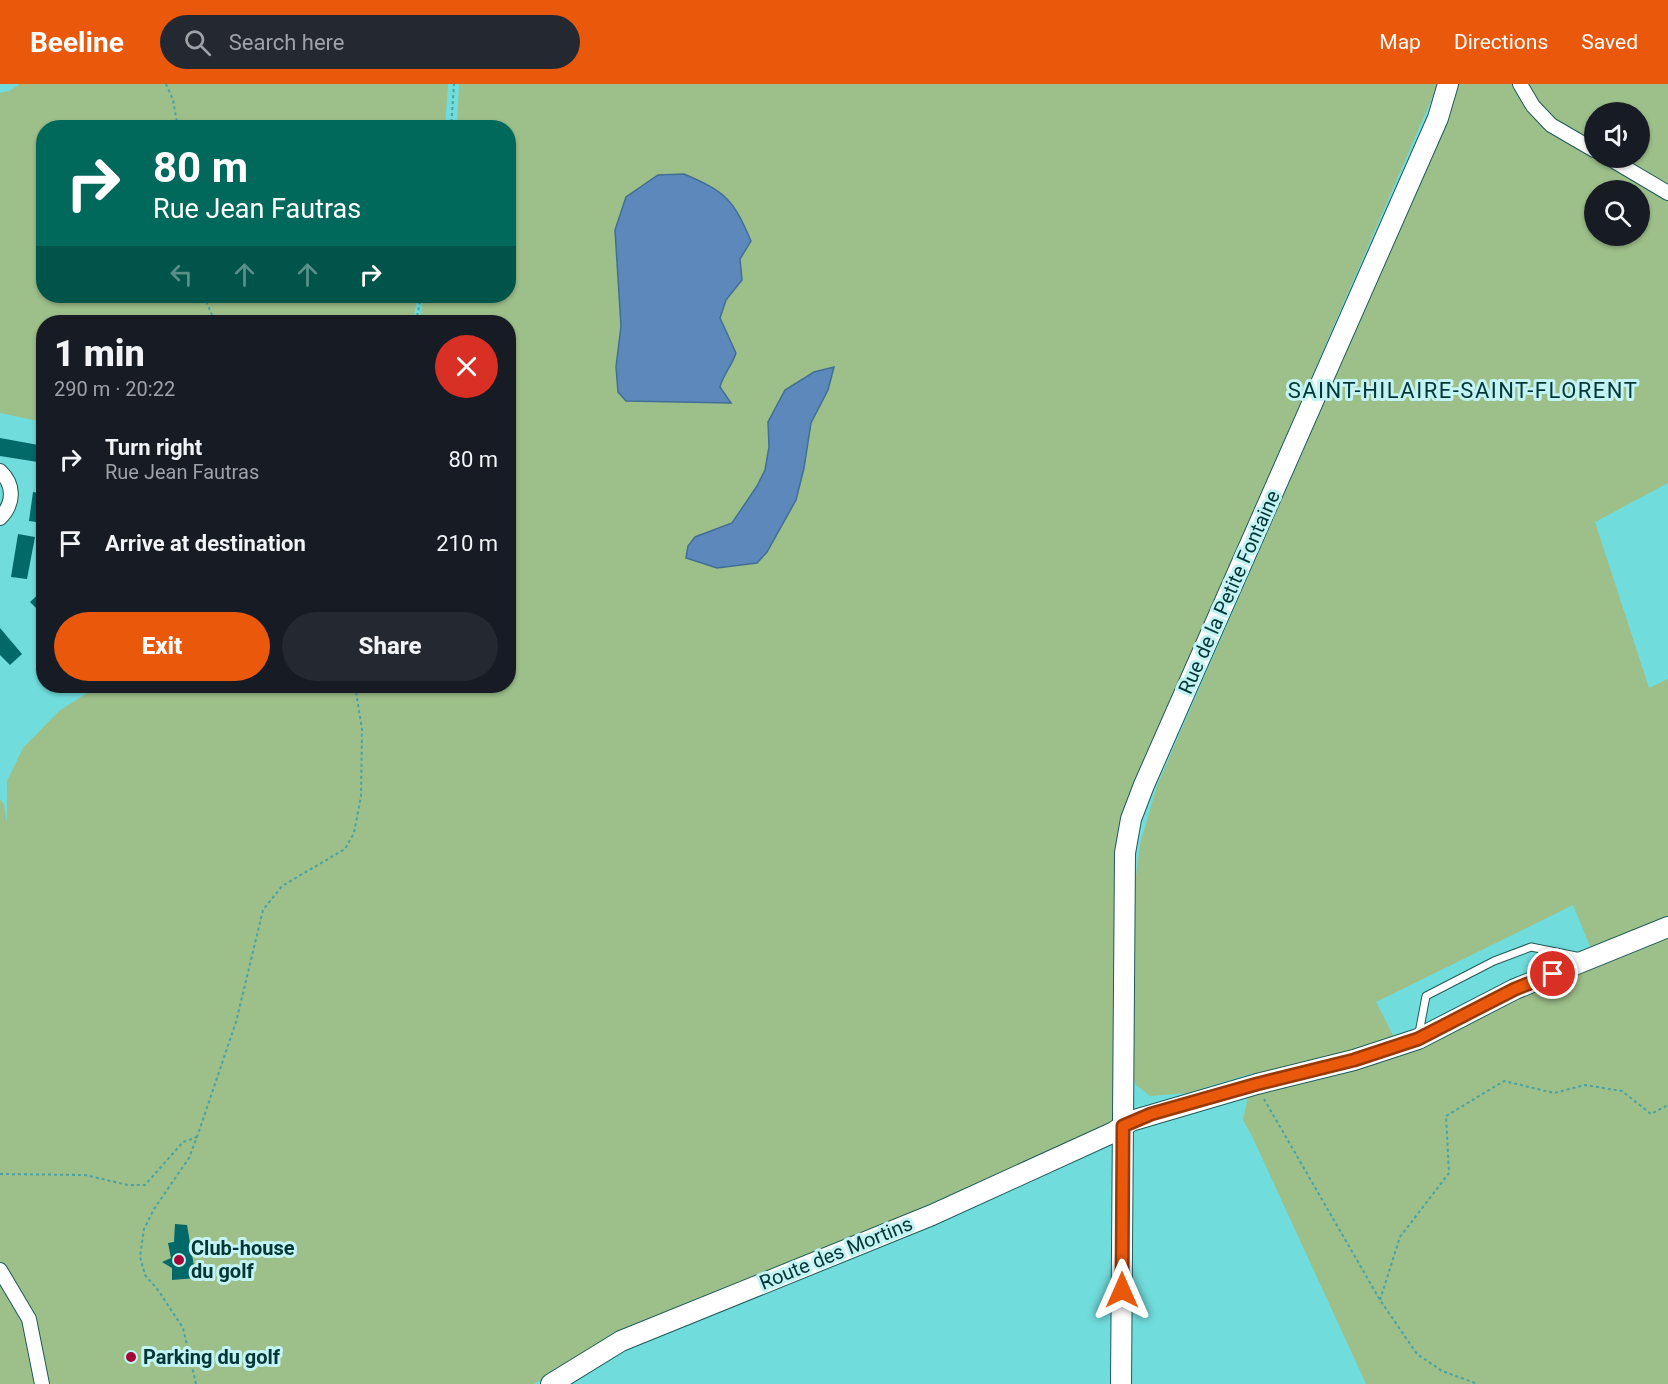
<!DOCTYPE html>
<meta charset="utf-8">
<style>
:root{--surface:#171b24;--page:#242831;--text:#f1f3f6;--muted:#9ea1a6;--accent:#ea580c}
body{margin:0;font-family:Roboto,sans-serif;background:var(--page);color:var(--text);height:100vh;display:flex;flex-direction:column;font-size:22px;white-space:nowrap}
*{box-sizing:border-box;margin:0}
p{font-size:20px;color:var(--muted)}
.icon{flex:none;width:33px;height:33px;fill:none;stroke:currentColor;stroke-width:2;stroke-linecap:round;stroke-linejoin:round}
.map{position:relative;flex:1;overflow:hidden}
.sheet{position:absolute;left:36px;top:231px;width:480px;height:378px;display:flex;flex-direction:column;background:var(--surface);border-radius:24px;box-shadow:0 2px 4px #0004}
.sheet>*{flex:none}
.hud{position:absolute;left:36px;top:36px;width:480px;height:183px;border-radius:24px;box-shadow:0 2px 4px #0004;background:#00695c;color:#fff;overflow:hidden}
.buttons{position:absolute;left:1584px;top:18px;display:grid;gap:12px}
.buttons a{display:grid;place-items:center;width:66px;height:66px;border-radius:50%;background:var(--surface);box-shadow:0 2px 4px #0004;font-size:30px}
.pin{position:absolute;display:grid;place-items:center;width:51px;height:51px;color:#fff;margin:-26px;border:3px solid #fff;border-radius:50%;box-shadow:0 2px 6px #0007}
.me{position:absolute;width:66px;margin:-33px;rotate:0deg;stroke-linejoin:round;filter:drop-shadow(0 0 4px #0008)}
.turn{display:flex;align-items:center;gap:21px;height:126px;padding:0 18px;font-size:27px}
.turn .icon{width:78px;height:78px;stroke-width:2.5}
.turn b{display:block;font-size:42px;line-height:51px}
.lanes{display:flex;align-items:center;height:57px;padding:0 18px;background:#0003;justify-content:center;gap:30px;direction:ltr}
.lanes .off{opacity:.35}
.round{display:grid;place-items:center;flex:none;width:63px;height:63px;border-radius:32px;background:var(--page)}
.overview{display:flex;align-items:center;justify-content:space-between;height:102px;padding:0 18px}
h1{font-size:36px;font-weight:800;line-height:45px}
.button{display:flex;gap:12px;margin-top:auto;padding:12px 18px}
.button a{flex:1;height:69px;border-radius:36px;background:var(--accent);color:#fff;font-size:24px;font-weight:800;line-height:69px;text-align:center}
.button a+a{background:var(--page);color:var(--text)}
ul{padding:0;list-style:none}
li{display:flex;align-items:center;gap:18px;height:84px;padding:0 18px}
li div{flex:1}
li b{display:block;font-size:22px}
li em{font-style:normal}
header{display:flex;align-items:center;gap:36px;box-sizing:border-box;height:84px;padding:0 30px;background:var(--accent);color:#fff}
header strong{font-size:28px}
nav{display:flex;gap:33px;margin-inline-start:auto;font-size:21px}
.search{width:420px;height:54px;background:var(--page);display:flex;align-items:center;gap:15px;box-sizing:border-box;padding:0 21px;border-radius:33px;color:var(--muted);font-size:22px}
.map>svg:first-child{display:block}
</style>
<header>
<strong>Beeline</strong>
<div class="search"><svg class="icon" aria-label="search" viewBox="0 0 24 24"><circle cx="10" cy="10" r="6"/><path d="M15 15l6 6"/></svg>Search here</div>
<nav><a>Map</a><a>Directions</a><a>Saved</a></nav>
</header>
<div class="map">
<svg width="1668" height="1300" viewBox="0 0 1668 1300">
<rect width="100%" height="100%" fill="#70dcdb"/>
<g fill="#9dbf8a" fill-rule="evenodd">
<polygon points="20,0 448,0 445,43 44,44 44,212 418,212 413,238 44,238 43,338 0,329 0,9 9,7"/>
<polygon points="459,0 1438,0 1125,725 1118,1028 1109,1042 877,1143 613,1249 534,1300 0,1300 0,715 4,721 7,738 7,697 23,664 59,627 98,602 508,602 508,238 419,238 424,212 508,212 508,44 457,43"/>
<path d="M1457,0h211v399l-73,39 54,166 19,-9v705h-302l-114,-248 -9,-16 10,-47 -66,20 -37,3 -15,-12 -3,-11 3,-189 5,-40 17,-58 269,-617zM1594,28h46v46h-46zM1594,106h46v46h-46zM1573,821l21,51 -197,87 -21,-41z"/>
</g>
<g fill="#5d88bc" stroke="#426f94" stroke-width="1.5">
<path d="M684,90c42,18 49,25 67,67l-11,18 2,21 -16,20 -6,18 16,35c-4,13 -13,21 -16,34l11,16 -105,-2 -8,-9 -2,-25 5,-41 -6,-96 11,-33 32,-22z"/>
<polygon points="834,283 828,306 811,339 804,384 796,416 767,468 757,479 717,484 686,474 688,462 695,453 732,439 757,402 765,386 769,363 768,338 785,306 814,288"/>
</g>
<g fill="#026868">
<polygon points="0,354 44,362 44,379 0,372"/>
<polygon points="33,408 44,410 44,439 29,437"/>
<polygon points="18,450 35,453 27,495 11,493"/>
<polygon points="44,505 44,532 30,518"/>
<polygon points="0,544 22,570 10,581 0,571"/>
<polygon points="175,1140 187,1141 196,1194 172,1196 172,1184 162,1178 171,1174 168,1159 174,1158"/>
</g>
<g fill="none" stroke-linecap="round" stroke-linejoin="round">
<g stroke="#205b5a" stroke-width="9">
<polyline id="lane" points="1419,949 1426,912 1494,877 1531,863 1581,873"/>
</g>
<g stroke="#205b5a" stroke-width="16">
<g id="street">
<polyline points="1520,0 1533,22 1551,41 1594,66"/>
<polyline points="1609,74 1668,109"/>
<path d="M0,387c15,14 14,33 0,47"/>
<polyline points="0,1186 29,1235 42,1300"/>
</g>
</g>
<g stroke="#205b5a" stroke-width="22">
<g id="secondary">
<polyline points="551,1300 621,1257 932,1131 1114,1048 1131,1037 1257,1000 1354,976 1418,955 1515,905 1668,843"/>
<polyline points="1121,1300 1125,769 1131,735 1144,701 1438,34 1448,0"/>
</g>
</g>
<g stroke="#4aa2a1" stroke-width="2" stroke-dasharray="3 3" stroke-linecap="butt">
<polyline points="166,0 173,16 178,44"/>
<polyline points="451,44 454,0"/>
<polyline points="204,212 215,238"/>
<polyline points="416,238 421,212"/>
<polyline points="1264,1015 1380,1216 1417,1270 1442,1287 1478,1300"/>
<polyline points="0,1090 85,1091 128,1101 145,1101 183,1058 197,1053"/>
<polyline points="1380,1216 1400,1153 1449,1089 1446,1032 1504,997 1554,1009 1585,1001 1622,1007 1651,1030 1668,1021"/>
<polyline points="196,1300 183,1244 158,1206 145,1191 140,1173 144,1145 154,1125 189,1074 197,1053 236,938 263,826 282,802 345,765 354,749 361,712 362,645 355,602"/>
</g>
<use href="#lane" stroke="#fff" stroke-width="7"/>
<use href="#street" stroke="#fff" stroke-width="14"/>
<use href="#secondary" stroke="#fff" stroke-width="20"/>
</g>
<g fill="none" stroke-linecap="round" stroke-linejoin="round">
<g stroke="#983908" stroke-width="15">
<polyline id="route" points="1122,1206 1123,1042 1151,1030 1257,1000 1354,976 1418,955 1515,905 1553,890"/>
</g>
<use href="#route" stroke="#ea580c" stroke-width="10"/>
</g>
<g fill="#a40737" stroke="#c3f3f2" stroke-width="2">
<circle cx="179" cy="1176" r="6"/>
<circle cx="131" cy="1273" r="6"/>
</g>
<g text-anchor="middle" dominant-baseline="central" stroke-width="6" stroke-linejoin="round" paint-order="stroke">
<g font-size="20" fill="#033636" stroke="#c3f3f2">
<text transform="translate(1229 508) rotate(-66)">Rue de la Petite Fontaine</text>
<text transform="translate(836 1169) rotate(-22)">Route des Mortins</text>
</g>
<g font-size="20" font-weight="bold" fill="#033636" stroke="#c3f3f2" text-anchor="start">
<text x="191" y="1164">Club-house<tspan x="191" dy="23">du golf</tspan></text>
<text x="143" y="1273">Parking du golf</text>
</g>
<g font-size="22" letter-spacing="1.5" fill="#033636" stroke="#c3f3f2">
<text x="1463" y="306">SAINT-HILAIRE-SAINT-FLORENT</text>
</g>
</g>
</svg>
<div class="buttons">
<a><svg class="icon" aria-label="sound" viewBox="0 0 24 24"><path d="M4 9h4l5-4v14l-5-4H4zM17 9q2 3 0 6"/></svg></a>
<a><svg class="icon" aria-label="search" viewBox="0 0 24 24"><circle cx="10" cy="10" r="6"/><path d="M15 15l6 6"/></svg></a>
</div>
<div class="pin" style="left:1553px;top:890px;background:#d93025"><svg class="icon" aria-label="arrive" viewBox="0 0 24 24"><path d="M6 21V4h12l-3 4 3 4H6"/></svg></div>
<svg class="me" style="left:1122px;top:1206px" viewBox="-20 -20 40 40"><path d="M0-17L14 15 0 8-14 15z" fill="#ea580c" stroke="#fff" stroke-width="4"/></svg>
<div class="hud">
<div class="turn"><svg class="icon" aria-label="right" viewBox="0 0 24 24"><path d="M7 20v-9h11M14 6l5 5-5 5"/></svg><div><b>80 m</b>Rue Jean Fautras</div></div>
<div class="lanes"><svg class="icon off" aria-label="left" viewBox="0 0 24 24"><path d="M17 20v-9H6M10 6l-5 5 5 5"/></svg><svg class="icon off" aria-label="ahead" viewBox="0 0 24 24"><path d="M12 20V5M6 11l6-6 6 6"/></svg><svg class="icon off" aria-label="ahead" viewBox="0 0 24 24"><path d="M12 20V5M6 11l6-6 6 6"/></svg><svg class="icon" aria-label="right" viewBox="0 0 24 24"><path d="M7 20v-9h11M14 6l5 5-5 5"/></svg></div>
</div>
<section class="sheet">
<div class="overview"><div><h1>1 min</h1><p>290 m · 20:22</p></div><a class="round" style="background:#d93025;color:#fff"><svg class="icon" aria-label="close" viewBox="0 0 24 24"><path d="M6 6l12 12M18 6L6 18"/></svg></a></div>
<ul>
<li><svg class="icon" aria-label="right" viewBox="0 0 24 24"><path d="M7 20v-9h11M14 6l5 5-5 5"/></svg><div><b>Turn right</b><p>Rue Jean Fautras</p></div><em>80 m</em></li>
<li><svg class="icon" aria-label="arrive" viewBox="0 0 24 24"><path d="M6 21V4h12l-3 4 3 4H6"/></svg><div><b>Arrive at destination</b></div><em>210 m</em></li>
</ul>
<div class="button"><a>Exit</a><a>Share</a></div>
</section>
</div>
